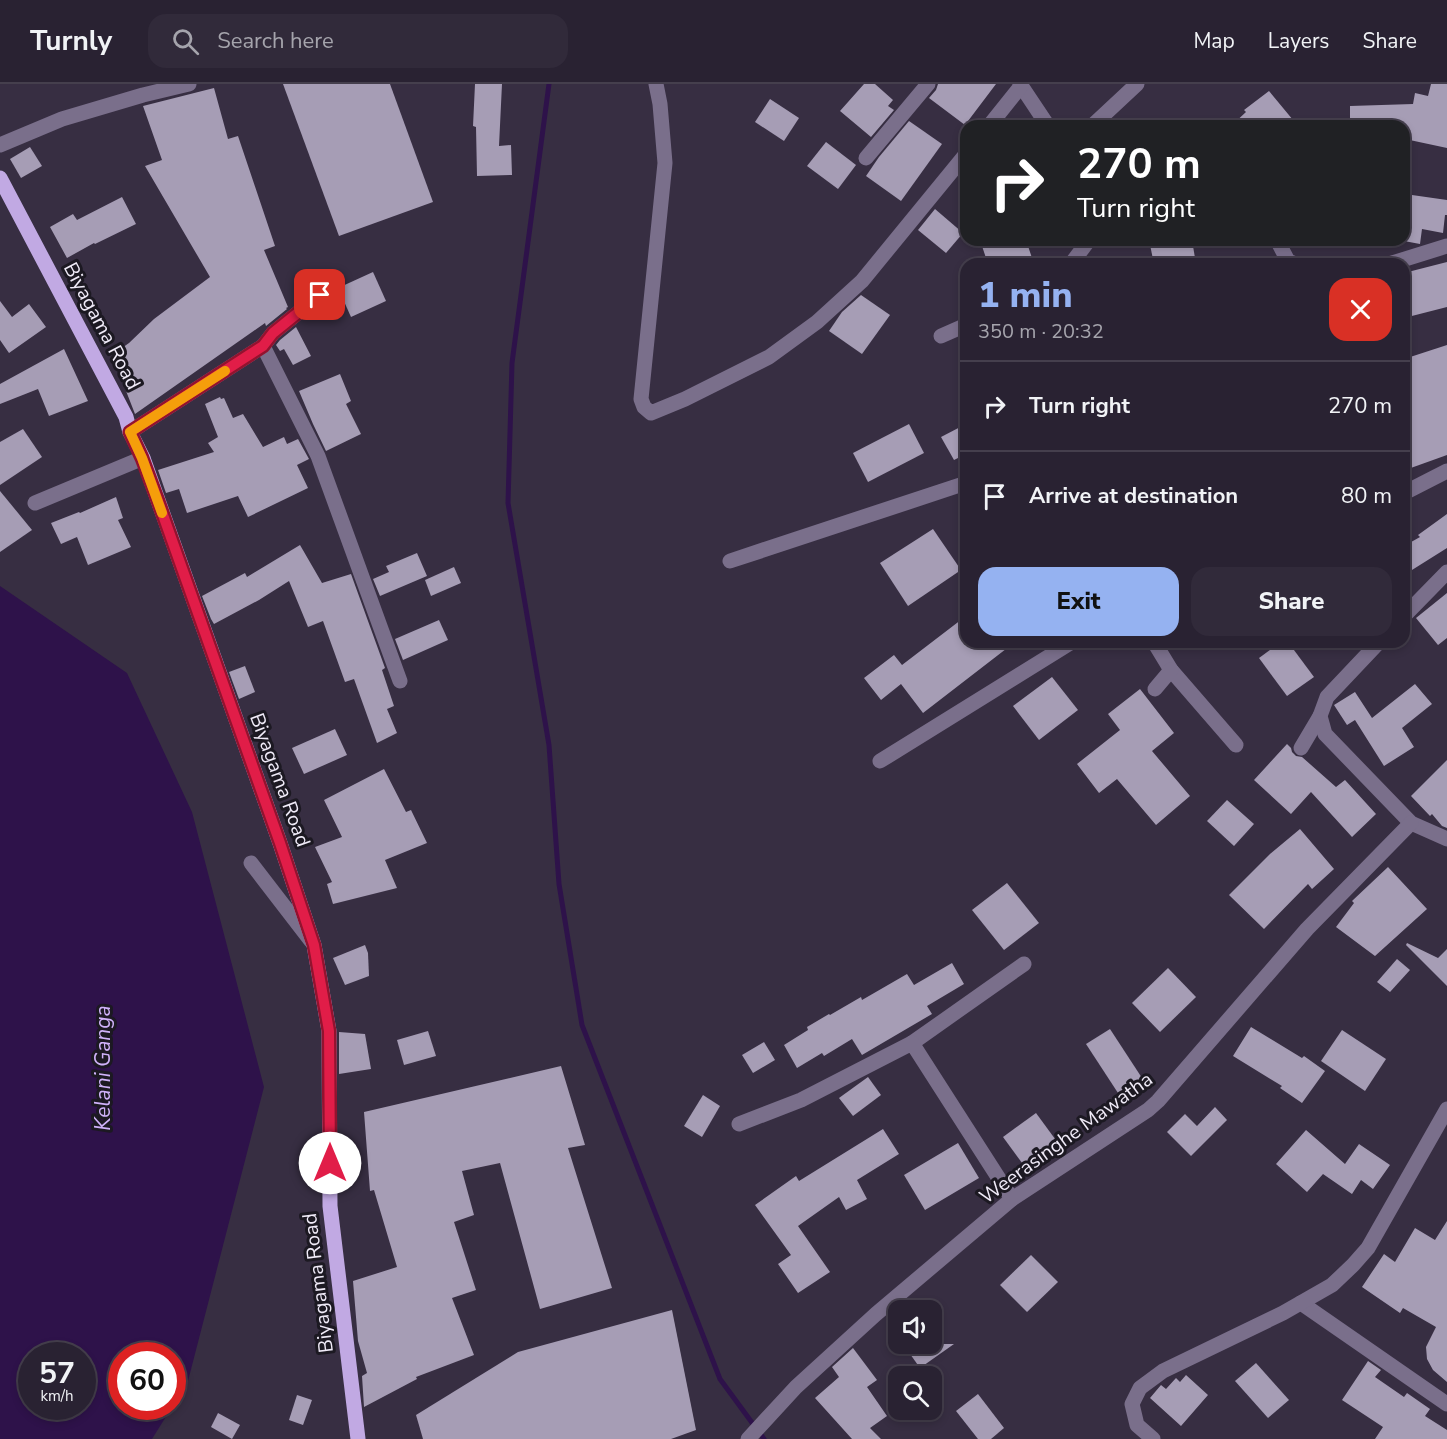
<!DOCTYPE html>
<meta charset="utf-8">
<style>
:root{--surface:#292232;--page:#312a3a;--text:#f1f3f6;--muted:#a5a4ac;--line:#453f4d;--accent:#95b2f1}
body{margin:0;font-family:"Nunito Sans",sans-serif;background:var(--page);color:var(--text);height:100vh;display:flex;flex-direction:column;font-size:22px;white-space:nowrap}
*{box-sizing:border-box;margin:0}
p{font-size:20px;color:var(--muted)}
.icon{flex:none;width:33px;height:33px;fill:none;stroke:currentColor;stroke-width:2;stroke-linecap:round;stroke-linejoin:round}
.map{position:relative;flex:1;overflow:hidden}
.sheet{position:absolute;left:960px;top:174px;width:450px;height:390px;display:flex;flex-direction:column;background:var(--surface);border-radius:18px;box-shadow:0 3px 9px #0003,0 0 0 2px var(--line)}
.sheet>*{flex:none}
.guide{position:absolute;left:960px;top:36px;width:450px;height:126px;border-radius:18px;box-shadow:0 3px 9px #0003,0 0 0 2px var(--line);background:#202124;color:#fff;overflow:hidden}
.fabs{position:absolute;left:888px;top:1216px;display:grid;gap:12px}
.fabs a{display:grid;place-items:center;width:54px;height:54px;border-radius:12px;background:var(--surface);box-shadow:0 3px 9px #0003,0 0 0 2px var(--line);font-size:30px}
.speed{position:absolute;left:18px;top:1258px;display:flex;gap:12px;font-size:30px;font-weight:700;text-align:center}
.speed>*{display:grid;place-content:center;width:78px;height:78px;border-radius:50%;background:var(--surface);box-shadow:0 3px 9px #0003,0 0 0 2px var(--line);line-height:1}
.speed small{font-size:15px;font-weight:400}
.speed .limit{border:9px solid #d22;background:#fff;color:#111}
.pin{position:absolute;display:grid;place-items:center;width:51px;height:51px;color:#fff;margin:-26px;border-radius:12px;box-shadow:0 3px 9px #0006}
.me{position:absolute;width:66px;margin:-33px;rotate:0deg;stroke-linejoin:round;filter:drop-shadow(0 0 4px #0008)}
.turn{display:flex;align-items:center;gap:21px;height:126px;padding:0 18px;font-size:27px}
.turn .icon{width:78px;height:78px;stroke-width:2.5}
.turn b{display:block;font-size:42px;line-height:51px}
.round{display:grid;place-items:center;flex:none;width:63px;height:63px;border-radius:18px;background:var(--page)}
.headline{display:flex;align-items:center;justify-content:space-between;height:102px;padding:0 18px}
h1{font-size:36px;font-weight:800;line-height:45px;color:var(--accent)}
.button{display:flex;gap:12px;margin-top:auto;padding:12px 18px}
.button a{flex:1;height:69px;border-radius:18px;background:var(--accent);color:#111;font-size:24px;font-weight:800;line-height:69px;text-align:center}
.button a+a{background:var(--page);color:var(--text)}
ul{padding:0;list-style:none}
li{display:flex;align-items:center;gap:18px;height:90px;padding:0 18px;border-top:2px solid var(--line)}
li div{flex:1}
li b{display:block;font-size:22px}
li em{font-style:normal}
header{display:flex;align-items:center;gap:36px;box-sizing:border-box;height:84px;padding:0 30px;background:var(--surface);border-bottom:2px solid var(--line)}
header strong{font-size:28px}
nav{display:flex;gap:33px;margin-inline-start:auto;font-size:21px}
.search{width:420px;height:54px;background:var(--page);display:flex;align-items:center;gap:15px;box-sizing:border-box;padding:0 21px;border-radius:18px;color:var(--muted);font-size:22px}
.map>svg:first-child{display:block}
</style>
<header>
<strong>Turnly</strong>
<div class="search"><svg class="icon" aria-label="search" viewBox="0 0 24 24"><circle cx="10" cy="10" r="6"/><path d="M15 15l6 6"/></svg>Search here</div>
<nav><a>Map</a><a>Layers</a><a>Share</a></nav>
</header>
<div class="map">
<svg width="1447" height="1355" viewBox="0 0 1447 1355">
<rect width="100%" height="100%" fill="#372e42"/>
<path fill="#2e124a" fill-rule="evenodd" d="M0,502l127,87 65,139 72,275 -76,294 -15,25 -1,-50h-50v51h50l-20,32h-152zM32,1272h50v51h-50z"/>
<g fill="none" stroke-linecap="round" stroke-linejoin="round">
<polyline stroke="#2e124a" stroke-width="5" points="549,0 512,279 508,419 549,661 559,800 582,941 720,1295 764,1355"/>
</g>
<g fill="#a69db5">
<polygon points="283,0 390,0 433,118 339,152"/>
<polygon points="475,0 502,0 499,62 511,61 512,91 477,92 476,43 473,42"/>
<polygon points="864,0 875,0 893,16 888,22 894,26 871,53 840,27"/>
<polygon points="938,0 996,0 965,41 929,14 936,6"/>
<polygon points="1431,0 1447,0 1447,64 1405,55 1408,42 1350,42 1350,22 1413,20 1415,9 1428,12"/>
<polygon points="214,4 228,55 238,52 275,162 264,166 288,223 286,224 287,225 266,242 265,239 135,330 112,271 129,259 154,235 210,193 145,82 162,76 143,22"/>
<polygon points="1269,7 1298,42 1231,42 1246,28 1244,26"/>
<polygon points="770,15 799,34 784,57 755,38"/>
<polygon points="909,37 942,60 901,117 866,92 879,73"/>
<polygon points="826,58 856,81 838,105 807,82"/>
<polygon points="30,63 42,82 21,94 10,75"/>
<polygon points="1405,110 1447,116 1447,131 1445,131 1443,149 1422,145 1420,160 1404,157"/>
<polygon points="122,113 136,140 95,160 94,159 67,174 50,143 73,130 77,136"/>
<polygon points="935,125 963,149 946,169 918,146"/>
<polygon points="980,156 1026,156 1034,180 988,180"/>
<polygon points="1149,156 1192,156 1196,180 1154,180"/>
<polygon points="1447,178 1447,223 1404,234 1404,189"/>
<polygon points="373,188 386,217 351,233 338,204"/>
<polygon points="861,211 890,231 862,270 829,247 842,228"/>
<polygon points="0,217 12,233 29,220 46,243 9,269 0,256"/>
<polygon points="296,243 311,272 293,281 284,265 280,267 276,261 280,256"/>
<polygon points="1447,261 1447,371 1408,385 1404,373 1404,275"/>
<polygon points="64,265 88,317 49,332 38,305 0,320 0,300"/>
<polygon points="340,290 351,317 346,320 361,350 326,367 313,340 299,307"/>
<polygon points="220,313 221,315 224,314 233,334 243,330 263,363 284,353 287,360 298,355 309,375 297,381 308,404 248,433 238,412 187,429 179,405 166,409 158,386 214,368 208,359 218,353 205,320"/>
<polygon points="909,340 924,369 868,398 853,369"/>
<polygon points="966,340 966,370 954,376 941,353"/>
<polygon points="23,345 42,373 0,401 0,358"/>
<polygon points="0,407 32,446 0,468"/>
<polygon points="116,413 123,434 118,436 131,463 88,481 77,453 61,460 51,439 79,428 80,429"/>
<polygon points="1447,430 1447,464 1404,491 1404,462 1420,453 1418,451"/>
<polygon points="933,445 961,486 908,522 880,479"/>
<polygon points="300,461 322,499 351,490 385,584 382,586 394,622 387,625 397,649 377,659 354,595 345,598 323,537 308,543 289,497 259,516 214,540 211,535 202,512 245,489 247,493"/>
<polygon points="417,469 427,492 380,512 373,495 389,488 386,482"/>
<polygon points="454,483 461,499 431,512 425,496"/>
<polygon points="1447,509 1447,554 1438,561 1416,534"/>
<polygon points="966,532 966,558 1015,558 923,629 901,600 881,616 864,594 894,571 902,581"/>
<polygon points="439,536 448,556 403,576 395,555"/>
<polygon points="1281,558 1288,558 1314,593 1287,612 1259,574"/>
<polygon points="245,582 255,608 239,615 229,588"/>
<polygon points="1052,593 1078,626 1039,656 1013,622"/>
<polygon points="1415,600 1432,620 1402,644 1414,663 1384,682 1355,636 1347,641 1334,621 1355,608 1372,634"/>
<polygon points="1140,605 1174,649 1152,667 1190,712 1156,741 1117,695 1099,709 1077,680 1120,646 1108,630"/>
<polygon points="335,645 347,671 304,690 292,664"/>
<polygon points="1287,660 1291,664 1292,668 1296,672 1302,673 1336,703 1345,696 1376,730 1352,753 1311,708 1291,730 1254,696"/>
<polygon points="1447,676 1447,744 1442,742 1432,730 1430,732 1411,712"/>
<polygon points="384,685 406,728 411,726 427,759 385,776 397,804 333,820 327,800 332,798 315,763 342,753 324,716"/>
<polygon points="1227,716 1254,740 1234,762 1207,737"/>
<polygon points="1300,745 1334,785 1312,805 1308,800 1264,845 1229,811 1270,770"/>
<polygon points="1388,783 1427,825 1375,872 1336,843 1354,819 1352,817"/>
<polygon points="1007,799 1039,839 1004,866 972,826"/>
<polygon points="1407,859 1438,874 1447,865 1447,902 1406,861"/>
<polygon points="365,861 368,869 369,892 345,901 333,874"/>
<polygon points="1397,875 1410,886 1390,908 1377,898"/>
<polygon points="952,879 964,900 927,922 932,930 862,971 852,955 824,972 822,969 797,984 784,961 808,946 807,943 829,930 830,931 861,913 862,916 907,890 914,901"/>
<polygon points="1168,884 1196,913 1160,948 1132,919"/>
<polygon points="1251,943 1302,974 1304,972 1325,987 1302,1019 1280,1004 1282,1002 1233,972"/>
<polygon points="1110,945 1142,994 1118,1009 1086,960"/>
<polygon points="1342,946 1386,975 1365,1007 1321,977"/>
<polygon points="428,947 436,972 404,981 397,956"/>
<polygon points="339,948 365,950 371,985 339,990"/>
<polygon points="764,958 775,976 753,989 742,971"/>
<polygon points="561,982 585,1061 568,1064 612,1204 540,1225 500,1079 462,1087 474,1131 454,1138 476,1206 452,1214 474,1271 416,1293 417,1295 364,1323 362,1292 367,1289 358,1257 353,1197 397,1183 374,1106 370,1107 364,1028"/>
<polygon points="868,993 881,1011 853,1032 839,1014"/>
<polygon points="703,1011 720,1022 702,1053 684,1042"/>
<polygon points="1215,1023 1227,1036 1191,1072 1167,1048 1185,1030 1197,1042"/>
<polygon points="1036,1029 1058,1059 1025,1083 1003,1053"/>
<polygon points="883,1045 899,1070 857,1096 867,1115 846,1126 839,1113 798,1142 830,1188 798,1209 778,1180 791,1171 755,1121 796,1092 799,1097"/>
<polygon points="1306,1046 1345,1080 1359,1060 1390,1081 1373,1105 1361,1096 1352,1110 1323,1090 1307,1108 1276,1080"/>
<polygon points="958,1059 979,1094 925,1126 904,1091"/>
<polygon points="1447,1137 1447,1298 1433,1286 1427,1275 1426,1263 1436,1243 1403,1224 1400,1229 1362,1203 1384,1170 1395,1178 1415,1144 1435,1156"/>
<polygon points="1031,1171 1058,1198 1027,1228 1000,1201"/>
<polygon points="672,1226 696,1346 671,1355 423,1355 416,1331 518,1268"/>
<polygon points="903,1260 954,1260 920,1284"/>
<polygon points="853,1264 877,1296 867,1303 887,1332 870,1344 881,1355 852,1355 815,1314 839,1293 832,1283"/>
<polygon points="1368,1277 1381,1286 1375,1293 1404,1313 1407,1309 1430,1325 1425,1332 1447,1346 1447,1355 1375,1355 1383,1343 1342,1316"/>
<polygon points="1256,1279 1289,1316 1268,1334 1235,1297"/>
<polygon points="1186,1291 1208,1311 1181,1342 1150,1314 1161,1301 1166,1305 1176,1294 1180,1298"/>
<polygon points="978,1310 1004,1344 991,1355 978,1355 956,1327"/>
<polygon points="297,1311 312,1316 303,1341 289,1336"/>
<polygon points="218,1329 240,1341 232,1355 211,1343"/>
</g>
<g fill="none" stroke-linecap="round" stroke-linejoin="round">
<g stroke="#7a6f8b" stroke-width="15">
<polyline points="656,0 660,20 665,79 641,315 644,323 651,329 685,315 769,273 817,238 862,197 966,70"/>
<polyline points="1020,0 1048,42"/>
<polyline points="989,42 1021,2"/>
<polyline points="1092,42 1137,0"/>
<polyline points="0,61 62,35 143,11 189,0"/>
<polyline points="866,74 928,0"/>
<polyline points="1277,156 1288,177 1295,180"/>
<polyline points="1071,180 1089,156"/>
<polyline points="1389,180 1447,162"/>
<polyline points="941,252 966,241"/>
<polyline points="263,262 318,372 400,597"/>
<polyline points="130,348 263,262 273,249 320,211"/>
<polyline points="1404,409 1447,387"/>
<polyline points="35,419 143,374"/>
<polyline points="730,477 966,399"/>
<polyline points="1404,532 1447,488"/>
<polyline points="1154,558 1171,586 1236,661"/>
<polyline points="1379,558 1327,613 1320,632 1325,650 1411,739 1447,755"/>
<polyline points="1155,605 1171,586"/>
<polyline points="1301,664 1320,632"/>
<polyline points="880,677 1072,558"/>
<polyline points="251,779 311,857"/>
<polyline points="912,959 1024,880"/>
<polyline points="739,1040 801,1016 912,959 1012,1115"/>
<polyline points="1301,1219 1447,1320"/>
<polyline points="748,1355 796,1303 876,1230 1012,1115 1148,1026 1158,1017 1307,845 1411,739"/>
<polyline points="1153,1355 1137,1341 1132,1320 1140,1304 1163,1287 1283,1229 1332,1201 1353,1181 1368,1164 1447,1025"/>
</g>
<polyline stroke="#c1a9e3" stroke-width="15" points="0,94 126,333 130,348 143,374 280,759 314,861 329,947 330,1122 358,1355"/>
</g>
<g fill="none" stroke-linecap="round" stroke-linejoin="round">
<g stroke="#92132f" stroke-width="15">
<polyline id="route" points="320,211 273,249 263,262 130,348 142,374 158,417 280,759 314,861 329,947 330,1079"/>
</g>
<use href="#route" stroke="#e11d48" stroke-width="10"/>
<polyline stroke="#f59e0b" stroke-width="10" points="162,429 142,374 130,348 225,287"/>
</g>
<g text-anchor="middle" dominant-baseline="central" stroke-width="6" stroke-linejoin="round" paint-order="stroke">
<g font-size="20" fill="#f0ebf8" stroke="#1c1922">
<text transform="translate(102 242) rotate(62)">Biyagama Road</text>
<text transform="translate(280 696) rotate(70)">Biyagama Road</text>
<text transform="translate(1066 1054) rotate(-36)">Weerasinghe Mawatha</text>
<text transform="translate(318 1199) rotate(-97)">Biyagama Road</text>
</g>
<g font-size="21" font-style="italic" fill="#d0b2fa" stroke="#1c1922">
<text transform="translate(103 984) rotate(-90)">Kelani Ganga</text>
</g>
</g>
</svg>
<div class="fabs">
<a><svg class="icon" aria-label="sound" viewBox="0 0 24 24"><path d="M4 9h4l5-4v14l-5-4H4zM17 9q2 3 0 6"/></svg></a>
<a><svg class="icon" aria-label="search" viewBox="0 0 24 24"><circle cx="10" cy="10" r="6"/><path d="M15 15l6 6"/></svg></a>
</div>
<div class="speed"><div>57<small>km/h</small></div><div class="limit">60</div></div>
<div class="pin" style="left:320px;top:211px;background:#d93025"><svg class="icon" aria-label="arrive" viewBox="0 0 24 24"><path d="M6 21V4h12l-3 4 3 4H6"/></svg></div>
<svg class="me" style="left:330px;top:1079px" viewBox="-20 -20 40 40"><circle r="19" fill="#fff"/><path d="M0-13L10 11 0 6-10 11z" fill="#e11d48"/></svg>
<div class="guide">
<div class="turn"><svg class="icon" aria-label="right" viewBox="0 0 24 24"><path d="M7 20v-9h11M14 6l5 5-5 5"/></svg><div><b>270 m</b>Turn right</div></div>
</div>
<section class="sheet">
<div class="headline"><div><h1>1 min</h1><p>350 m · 20:32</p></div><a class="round" style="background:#d93025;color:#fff"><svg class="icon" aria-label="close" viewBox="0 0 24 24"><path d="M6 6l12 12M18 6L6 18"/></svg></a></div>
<ul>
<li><svg class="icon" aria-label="right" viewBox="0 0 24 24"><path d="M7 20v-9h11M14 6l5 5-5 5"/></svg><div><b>Turn right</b></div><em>270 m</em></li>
<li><svg class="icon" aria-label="arrive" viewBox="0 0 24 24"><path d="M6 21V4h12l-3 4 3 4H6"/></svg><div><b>Arrive at destination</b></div><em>80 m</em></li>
</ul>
<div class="button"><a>Exit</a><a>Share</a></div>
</section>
</div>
